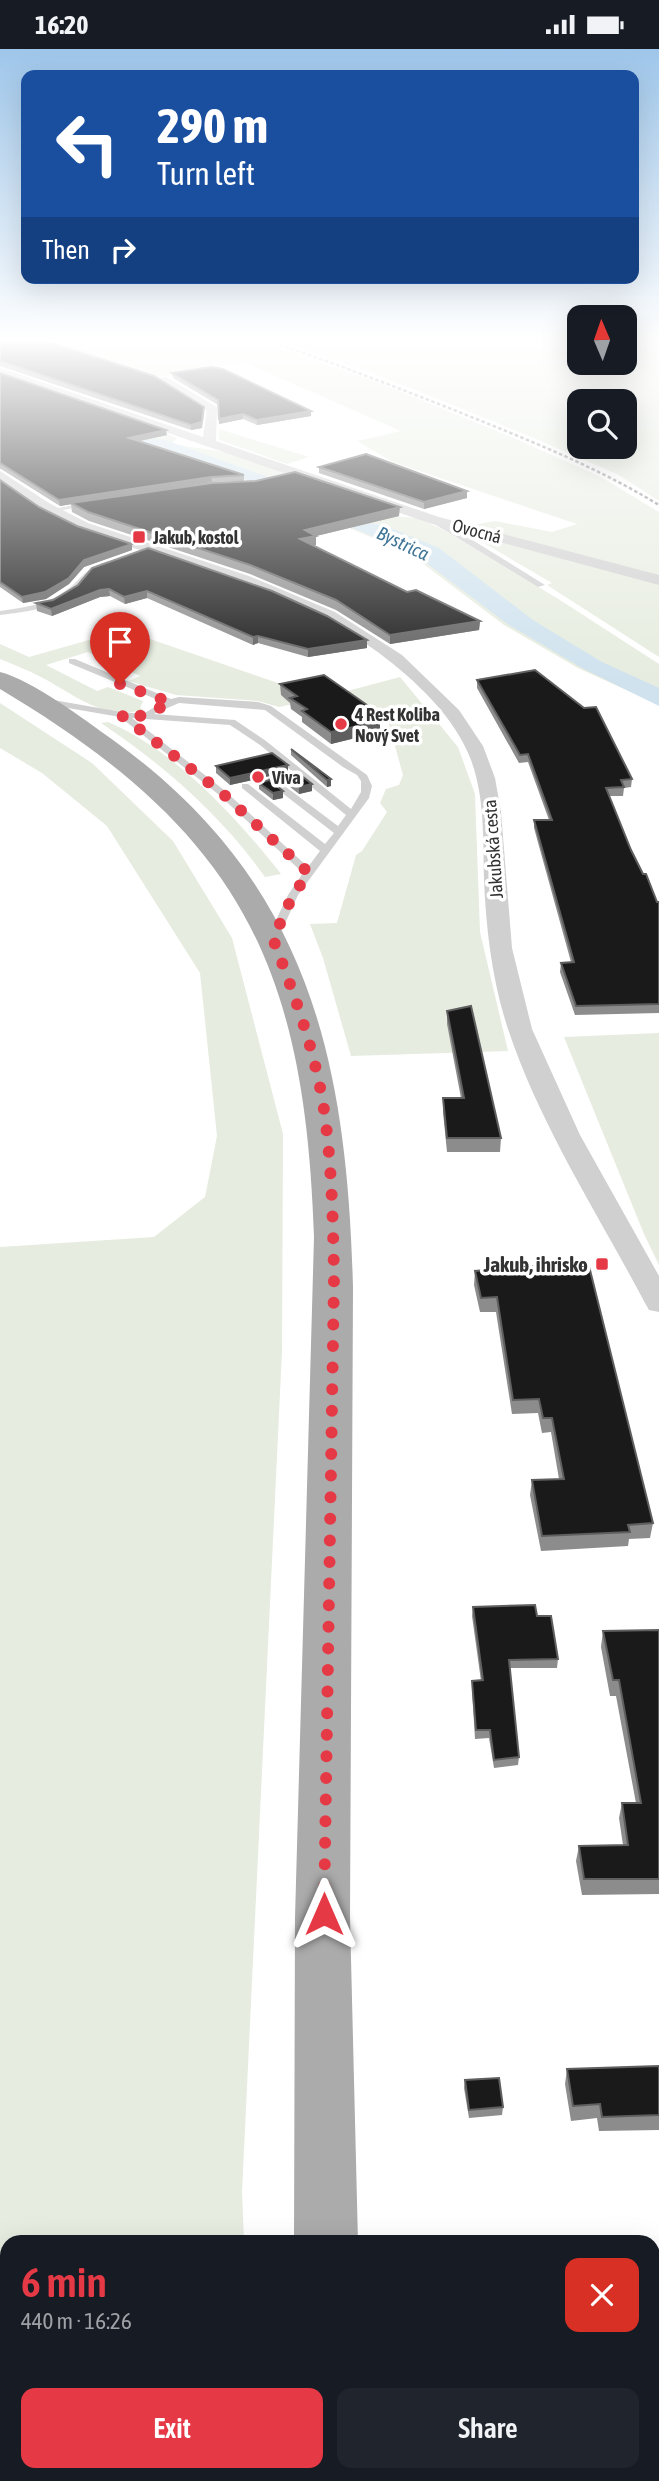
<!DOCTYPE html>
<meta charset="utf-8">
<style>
:root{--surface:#171b24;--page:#20242c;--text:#f1f3f6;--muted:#9ea1a6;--accent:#e63946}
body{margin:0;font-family:"Asap Condensed",sans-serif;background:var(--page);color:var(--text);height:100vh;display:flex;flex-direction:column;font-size:26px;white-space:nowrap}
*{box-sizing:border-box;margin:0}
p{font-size:23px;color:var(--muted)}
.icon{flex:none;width:38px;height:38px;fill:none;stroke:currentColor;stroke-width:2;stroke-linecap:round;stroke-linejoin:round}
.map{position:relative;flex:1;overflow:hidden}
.details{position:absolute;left:0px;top:2186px;width:660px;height:247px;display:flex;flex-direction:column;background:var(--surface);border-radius:21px 21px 0 0;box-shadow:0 7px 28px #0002}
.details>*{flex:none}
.hud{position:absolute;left:21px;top:21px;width:618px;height:214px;border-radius:14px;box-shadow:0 7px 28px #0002;background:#1a4fa0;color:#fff;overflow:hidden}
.needle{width:46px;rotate:358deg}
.fabs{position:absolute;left:567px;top:256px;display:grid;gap:14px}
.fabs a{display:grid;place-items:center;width:70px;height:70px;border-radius:14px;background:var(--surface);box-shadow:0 7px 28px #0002;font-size:35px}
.pin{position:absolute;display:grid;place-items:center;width:60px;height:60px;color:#fff;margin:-72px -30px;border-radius:50% 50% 50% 0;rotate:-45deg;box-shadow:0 0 7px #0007}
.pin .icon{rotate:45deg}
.me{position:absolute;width:77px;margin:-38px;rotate:0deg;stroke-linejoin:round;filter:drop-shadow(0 0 5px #0008)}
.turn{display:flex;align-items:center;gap:24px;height:147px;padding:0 21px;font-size:32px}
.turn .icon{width:91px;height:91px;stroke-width:2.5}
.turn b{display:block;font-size:49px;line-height:60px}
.then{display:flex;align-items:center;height:66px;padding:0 21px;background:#0003;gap:14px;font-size:26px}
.round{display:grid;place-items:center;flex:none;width:74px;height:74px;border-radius:14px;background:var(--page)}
.overview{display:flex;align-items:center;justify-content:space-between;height:119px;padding:0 21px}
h1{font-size:42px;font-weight:600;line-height:52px;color:var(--accent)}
.primary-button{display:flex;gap:14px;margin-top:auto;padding:14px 21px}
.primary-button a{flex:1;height:80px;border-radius:14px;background:var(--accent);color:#fff;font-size:28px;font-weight:600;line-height:80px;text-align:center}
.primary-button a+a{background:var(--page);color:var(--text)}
.status{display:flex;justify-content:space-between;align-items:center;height:49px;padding:0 35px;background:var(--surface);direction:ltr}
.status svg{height:19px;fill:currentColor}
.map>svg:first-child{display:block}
</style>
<div class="status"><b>16:20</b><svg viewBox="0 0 49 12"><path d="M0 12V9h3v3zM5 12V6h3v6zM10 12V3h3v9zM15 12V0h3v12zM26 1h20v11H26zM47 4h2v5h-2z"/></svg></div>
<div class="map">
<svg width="659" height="2432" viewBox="0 0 659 2432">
<rect width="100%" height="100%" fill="#fff"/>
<g fill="#e6ecdf" fill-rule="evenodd">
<polygon points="34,292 258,292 377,333 509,387 601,428 659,463 659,527 468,477 495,472 552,483 577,475 393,413 357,392 401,382 243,313 151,329"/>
<path d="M278,292h301v21h46v-21h34v160l-42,-27 -88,-38 -156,-63zM579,352h46v45h-46z"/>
<polygon points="0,357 144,377 177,389 171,395 231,404 285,423 282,427 391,467 416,469 440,479 560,551 659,615 659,656 578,619 504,576 409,504 263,443 260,437 230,425"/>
<polygon points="219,380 309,408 287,415 219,391"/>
<polygon points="479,486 659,535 659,608 547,536 552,534 472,487"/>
<path d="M124,581l197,68 79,-21 58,70 17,47 5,138 28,119 -157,5 -28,-98 -13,-34 27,-1 19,-68 6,-4 25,-39 -7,-9 6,-14 13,-4 4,-10 -16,-58 -14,-10 -52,-9 -42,9 -21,-6 -82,-6 -48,-14 12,-5 -52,-24 -42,13 51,26 11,-4 35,14 -3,7 4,1c-38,14 -72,-16 -103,-32 -13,-7 -27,-12 -41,-18v-15l29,13z"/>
<polygon points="0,654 92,714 173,792 232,889 283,1085 282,1302 242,2143 244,2193 7,2193 7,2426 254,2426 255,2432 0,2432 0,1198 154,1188 205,1148 217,1087 200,924 107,777 42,724 0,699"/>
<path d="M108,673c67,28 129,96 173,152l-16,3c-45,-63 -100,-111 -164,-154z"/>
<polygon points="659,984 659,1216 644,1185 564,988"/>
</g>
<polygon fill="#cfe2ee" points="0,360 71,377 168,392 334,452 366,474 384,476 439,499 533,571 602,613 659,639 659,657 582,619 509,576 413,504 263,442 261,437 250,432 172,403"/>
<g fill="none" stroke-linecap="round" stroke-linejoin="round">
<g fill="#d0d0d0" fill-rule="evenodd">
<polygon points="89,453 91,456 52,463 48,461"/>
<polygon points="431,469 437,469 545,536 538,538 431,473"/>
<path d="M109,512h3v4c-23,7 -22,16 -39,29 -21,15 -48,18 -73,21v-4c22,-3 45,-6 64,-19 19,-13 19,-24 45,-31z"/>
<path d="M69,610h6l96,40 8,-2 79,5 13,4 96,69 5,11 -3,12 -71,97 -21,46h-8l-2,-2 21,-44 15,-22 -85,-79 -98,-77 -75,-13 -1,-2 4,-3 73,13 22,2 20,-12 -94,-39zM179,654l86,7 78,57 14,8 4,6v11l-10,17 -85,-68 -31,-21 -81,-6zM132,669l98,7 30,20 86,70 -8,11 -64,-48h-6v4l66,51 -9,11 -77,-60h-6v4l78,63 -12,16 -84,-77z"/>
</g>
<g fill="#d0d0d0" fill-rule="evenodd">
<polygon points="0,319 203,388 207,362 156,330 166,328 217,358 216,392 439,468 659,526 659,536 429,474 0,326"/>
<path d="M0,422l49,32 39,20 161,53 86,36 67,43 57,55 24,36 12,32 6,34 11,136 20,81 48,106 79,141v36l-10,-2 -4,-7c-48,-91 -106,-179 -138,-277 -15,-47 -21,-97 -23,-147 -1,-39 1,-81 -13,-119 -16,-43 -56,-80 -92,-107 -65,-48 -143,-73 -219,-97 -31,-10 -63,-17 -93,-31 -24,-12 -46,-27 -67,-43z"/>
</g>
<g fill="#ababab" fill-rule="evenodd">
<path d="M0,623c32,8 85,48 113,68 196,141 234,319 240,548l-3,630 8,324h-64l1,-324 19,-681c-9,-275 -76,-406 -314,-548z"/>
<polygon points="300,2426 369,2426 371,2432 301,2432"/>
</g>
<path stroke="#888" stroke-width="2.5" stroke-dasharray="3.5 2.5" stroke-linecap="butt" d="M268,292c70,23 138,50 206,77 64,26 126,51 185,87"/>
</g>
<g fill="#8c8c8c">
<polygon points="0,292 204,358 202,379 191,381 0,317"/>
<polygon points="0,324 167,386 140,392 244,426 244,432 212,433 105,450 399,467 316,487 316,496 313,496 407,543 480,572 479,581 390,595 336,561 250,525 89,472 72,463 71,455 60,457 1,420 0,420"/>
<polygon points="172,324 311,367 257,376 243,370 219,375 218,356 173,329"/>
<polygon points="319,418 467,442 467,449 424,460 319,424"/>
<polygon points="0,431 39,458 77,477 132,501 84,518 69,535 46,550 23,554 0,538"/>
<polygon points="92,519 367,591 367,599 308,608 258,594 253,596 147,549 125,555 110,547 100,548 52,567 37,562 36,554 53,551 78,536"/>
<polygon points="477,631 632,730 631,738 624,739 623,747 609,747 631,801 657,853 659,853 659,964 575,966 560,923 561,914 571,913 534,779 534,771 549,771 528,713 519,714 477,639"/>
<polygon points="280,635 380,665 380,683 331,695 302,673 302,668 291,660 290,654 281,646"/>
<polygon points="291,700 331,730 331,737 327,738 291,706"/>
<polygon points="288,716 288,723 230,736 216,724 216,717"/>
<polygon points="285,728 312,742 299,745 285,734"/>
<polygon points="259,734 283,742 283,749 273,751 259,740"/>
<polygon points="447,962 501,1089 500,1103 447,1103 443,1063 443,1049 461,1049 447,975"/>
<polygon points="588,1213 653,1474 650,1489 629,1490 628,1497 541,1502 530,1446 532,1431 559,1430 551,1383 542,1384 538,1364 512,1365 496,1263 480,1263 474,1236 475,1222"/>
<polygon points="473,1558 537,1567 558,1610 557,1619 510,1619 519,1708 518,1716 494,1719 489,1689 475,1690 472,1641 472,1632 481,1632 472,1567"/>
<polygon points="659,1581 659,1845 582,1846 576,1812 579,1797 623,1796 619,1769 622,1754 636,1754 616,1647 610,1647 601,1598 603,1582"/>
<polygon points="659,2017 659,2081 599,2082 597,2069 571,2072 565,2035 567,2020"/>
<polygon points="465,2031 503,2058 502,2066 469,2069 464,2039"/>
<rect x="653" y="2315" width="6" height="106"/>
</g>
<g fill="#5f5f5f">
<polygon points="204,358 202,379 191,381 191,376"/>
<polygon points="311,362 311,367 257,376 257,371"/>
<polygon points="243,365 243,370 219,375 219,370"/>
<polygon points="166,381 167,386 130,394 129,389"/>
<polygon points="211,428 212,433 60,457 59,451"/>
<polygon points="467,442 467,449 424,460 424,453"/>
<polygon points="400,458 399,467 312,488 316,487 316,496 300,499 300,490 305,481"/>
<polygon points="132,495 132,501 84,518 69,535 46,550 23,554 22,548 84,511"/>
<polygon points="109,540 110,547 100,548 52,567 51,560 100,541"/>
<polygon points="147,542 147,549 125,555 124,548"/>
<polygon points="480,572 479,581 390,595 390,586"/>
<polygon points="258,587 258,594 253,596 253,588"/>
<polygon points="367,591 367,599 308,608 308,600"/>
<polygon points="380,665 380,683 331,695 331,683 373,667"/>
<polygon points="288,716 288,723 230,736 230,729"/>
<polygon points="331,730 331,737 327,738 327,731"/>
<polygon points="312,735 312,742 299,745 299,738"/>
<polygon points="283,742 283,749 273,751 273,744"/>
</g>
<g fill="#1a1a1a" stroke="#5f5f5f" stroke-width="2">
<polygon points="0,292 46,292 154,327 204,358 202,373 191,376 0,312"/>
<polygon points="211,318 223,320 311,362 257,371 243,365 219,370 218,351 172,324"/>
<polygon points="0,324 166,381 129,389 244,426 211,428 59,451 0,414"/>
<polygon points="366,405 467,442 424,453 319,418"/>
<polygon points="295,423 400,458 305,481 316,487 300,490 407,543 416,541 480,572 390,586 336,551 250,516 88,463 71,454 212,434 256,432"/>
<polygon points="0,431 39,458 77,477 132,495 84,511 69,529 45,543 22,548 0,533"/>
<polygon points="148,499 272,542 327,567 367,591 308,600 258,587 253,588 147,542 124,548 109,540 100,541 51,560 36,554 53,551 78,536 92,519"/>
<polygon points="535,621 584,659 596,658 632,730 621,731 624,738 606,739 631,801 643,825 646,825 657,853 659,853 659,955 576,957 561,914 574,913 534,771 552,771 528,705 520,706 477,631"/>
<polygon points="324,626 380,665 373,667 381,672 331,683 302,662 307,660 290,649 297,647 280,635"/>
<polygon points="291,700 331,730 327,731"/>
<polygon points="272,704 288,716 230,729 216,717"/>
<polygon points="298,724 312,735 299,738 285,728"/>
<polygon points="269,731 283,742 273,744 259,734"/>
<polygon points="471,957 501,1089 447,1089 443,1049 464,1049 447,962"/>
<polygon points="588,1213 653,1474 628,1476 630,1483 542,1487 532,1431 564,1430 552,1369 543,1369 539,1350 513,1351 497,1248 481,1249 475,1222"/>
<polygon points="535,1556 537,1567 551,1567 558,1610 509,1611 519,1708 494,1711 490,1681 476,1681 472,1632 483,1631 473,1558"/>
<polygon points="659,1581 659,1830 584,1830 579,1797 628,1796 622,1754 641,1754 619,1631 613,1631 603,1582"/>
<polygon points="659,2017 659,2066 602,2068 600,2055 573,2057 567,2020"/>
<polygon points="499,2029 503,2058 469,2061 465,2031"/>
<polygon points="653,2315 659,2315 659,2409 653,2410"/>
<rect x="463" y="2426" width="62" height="6"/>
</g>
<linearGradient id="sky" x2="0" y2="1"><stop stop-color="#9ec6ea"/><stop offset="0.46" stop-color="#fff"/><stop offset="1" stop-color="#fff" stop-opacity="0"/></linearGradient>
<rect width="659" height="632" fill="url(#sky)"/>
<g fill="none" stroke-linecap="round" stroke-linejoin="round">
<path stroke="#e63946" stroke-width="12" stroke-dasharray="0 21.6" d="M120,635l50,18 -25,14 -24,-1 100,77 88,81 -16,22 -20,44c22,57 44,117 52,178 7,53 8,107 9,160l-10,637"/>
</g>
<g fill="#e63946" stroke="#fff" stroke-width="2.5">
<rect x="132" y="481" width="14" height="14" rx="3.5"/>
<circle cx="341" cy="675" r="7"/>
<circle cx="258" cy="728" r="7"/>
<rect x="595" y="1208" width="14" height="14" rx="3.5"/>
</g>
<g text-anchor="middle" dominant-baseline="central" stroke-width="7" stroke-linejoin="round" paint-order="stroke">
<g font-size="18" fill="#333" stroke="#fff">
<text transform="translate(477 482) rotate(15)">Ovocná</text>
<text transform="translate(493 800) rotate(-94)">Jakubská cesta</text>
</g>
<g font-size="18" font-weight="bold" fill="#333" stroke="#fff" text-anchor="start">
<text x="153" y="488">Jakub, kostol</text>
<text x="355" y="665">4 Rest Koliba<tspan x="355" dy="21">Nový Svet</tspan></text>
<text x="272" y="728">Viva</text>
</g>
<g font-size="19" font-style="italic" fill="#3f7597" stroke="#fff">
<text transform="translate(403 494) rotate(25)">Bystrica</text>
</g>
<g font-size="21" font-weight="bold" fill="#333" stroke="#fff" text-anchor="end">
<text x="588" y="1215">Jakub, ihrisko</text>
</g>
</g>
</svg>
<div class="fabs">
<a><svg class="needle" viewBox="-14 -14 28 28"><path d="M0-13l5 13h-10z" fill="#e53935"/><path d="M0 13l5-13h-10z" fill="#9ea1a6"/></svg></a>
<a><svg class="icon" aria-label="search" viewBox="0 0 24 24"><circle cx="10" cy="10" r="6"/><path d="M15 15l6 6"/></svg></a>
</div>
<div class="pin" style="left:120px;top:635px;background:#d93025"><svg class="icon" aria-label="arrive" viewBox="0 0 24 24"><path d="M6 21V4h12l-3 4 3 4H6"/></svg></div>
<svg class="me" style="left:324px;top:1865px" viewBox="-20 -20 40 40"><path d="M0-17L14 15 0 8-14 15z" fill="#e63946" stroke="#fff" stroke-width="4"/></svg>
<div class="hud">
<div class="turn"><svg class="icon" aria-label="left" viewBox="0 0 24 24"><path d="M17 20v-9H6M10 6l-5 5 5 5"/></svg><div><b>290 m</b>Turn left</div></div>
<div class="then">Then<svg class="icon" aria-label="right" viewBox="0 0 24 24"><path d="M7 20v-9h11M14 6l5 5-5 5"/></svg></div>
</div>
<section class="details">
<div class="overview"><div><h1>6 min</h1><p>440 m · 16:26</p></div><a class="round" style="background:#d93025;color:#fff"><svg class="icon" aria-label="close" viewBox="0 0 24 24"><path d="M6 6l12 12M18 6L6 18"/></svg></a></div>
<div class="primary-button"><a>Exit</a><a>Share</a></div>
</section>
</div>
